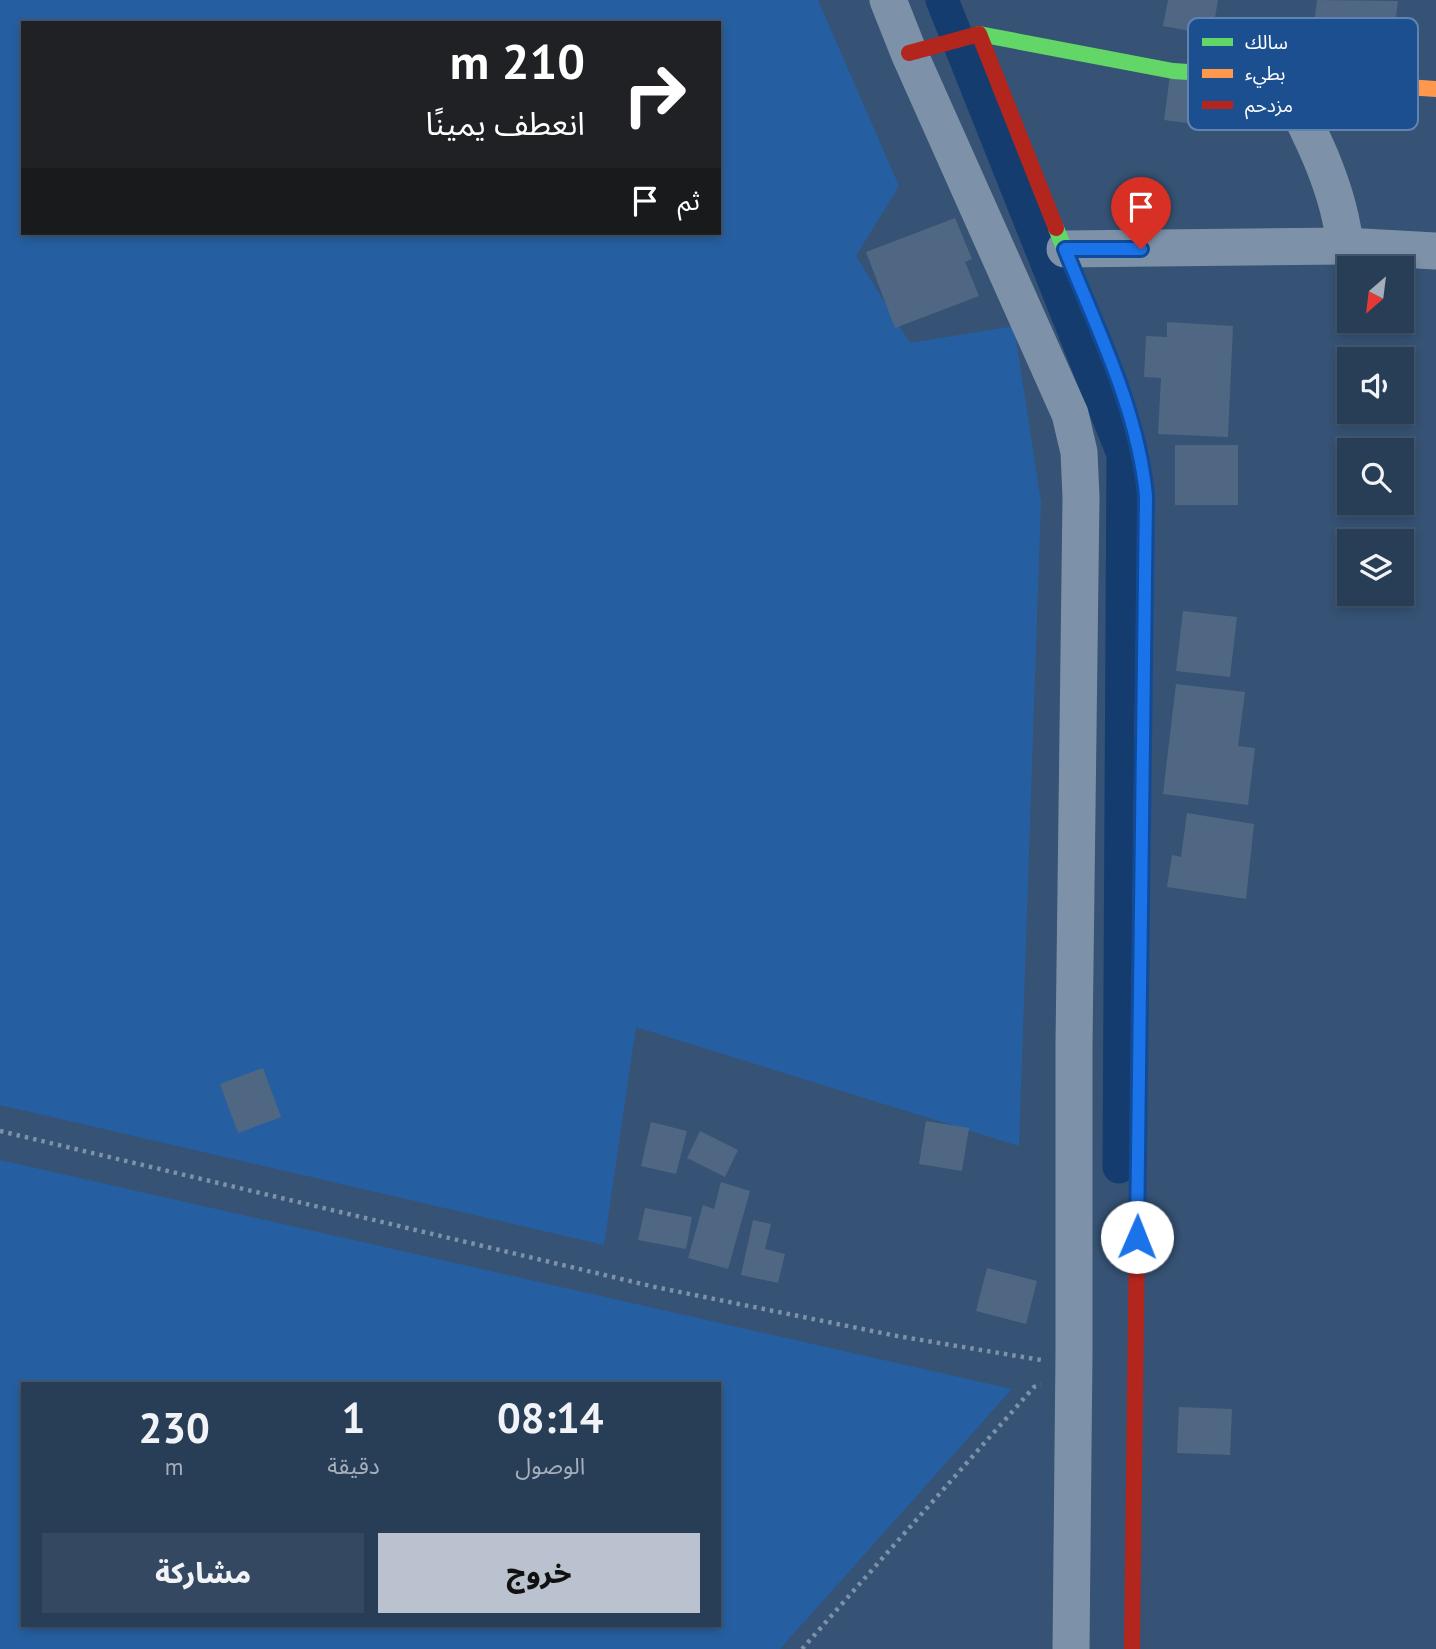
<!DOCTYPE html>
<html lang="ar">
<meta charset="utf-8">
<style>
:root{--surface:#283e57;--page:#344961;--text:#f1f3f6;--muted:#a5aeba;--line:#44576d;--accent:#b9c2ce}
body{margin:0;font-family:"PT Sans","Noto Sans Arabic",sans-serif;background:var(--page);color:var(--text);direction:rtl;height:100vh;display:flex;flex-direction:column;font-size:26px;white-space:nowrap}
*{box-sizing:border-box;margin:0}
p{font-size:23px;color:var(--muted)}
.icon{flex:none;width:38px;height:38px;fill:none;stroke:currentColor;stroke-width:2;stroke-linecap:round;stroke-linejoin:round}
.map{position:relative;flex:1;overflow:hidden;direction:ltr}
.sheet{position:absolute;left:21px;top:1382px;width:700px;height:245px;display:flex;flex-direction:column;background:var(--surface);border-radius:0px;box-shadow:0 4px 10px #0003,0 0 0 2px var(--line);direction:rtl}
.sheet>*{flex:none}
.top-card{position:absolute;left:21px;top:21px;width:700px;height:214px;border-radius:0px;box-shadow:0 4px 10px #0003,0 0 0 2px var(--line);direction:rtl;background:#202124;color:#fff;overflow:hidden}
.needle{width:46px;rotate:208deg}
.fabs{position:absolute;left:1337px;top:256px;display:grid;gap:14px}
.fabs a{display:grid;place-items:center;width:77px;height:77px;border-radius:0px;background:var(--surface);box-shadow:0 4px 10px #0003,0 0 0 2px var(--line);font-size:35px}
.pin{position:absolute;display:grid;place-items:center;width:60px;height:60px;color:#fff;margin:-72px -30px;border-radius:50% 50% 50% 0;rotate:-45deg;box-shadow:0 0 7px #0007}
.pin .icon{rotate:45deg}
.me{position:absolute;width:77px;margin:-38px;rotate:1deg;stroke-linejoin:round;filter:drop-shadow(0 0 5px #0008)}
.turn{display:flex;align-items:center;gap:24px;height:147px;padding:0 21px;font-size:32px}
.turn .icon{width:91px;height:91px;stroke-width:2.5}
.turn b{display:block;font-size:49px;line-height:60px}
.then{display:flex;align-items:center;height:66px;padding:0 21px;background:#0003;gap:14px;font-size:26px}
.eta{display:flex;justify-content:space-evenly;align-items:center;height:119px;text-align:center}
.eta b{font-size:42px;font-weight:800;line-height:49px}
.cta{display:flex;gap:14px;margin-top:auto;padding:14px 21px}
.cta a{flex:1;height:80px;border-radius:0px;background:var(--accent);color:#111;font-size:28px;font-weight:800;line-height:80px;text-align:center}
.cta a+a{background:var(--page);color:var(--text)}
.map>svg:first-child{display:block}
</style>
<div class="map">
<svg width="1436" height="1649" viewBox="0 0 1436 1649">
<rect width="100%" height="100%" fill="#365274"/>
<g fill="#265fa1" fill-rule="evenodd">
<path d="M0,0h818l81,186 -43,70 54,87 104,-17 27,176 -22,644 -383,-119 -32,218 -604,-140zM23,23h696v210h-696z"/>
<path d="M0,1160l1012,229 -232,260h-780zM23,1384h696v242h-696z"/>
</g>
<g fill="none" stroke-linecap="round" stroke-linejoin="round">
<polyline stroke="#153c6e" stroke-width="33" points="942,0 1123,454 1119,1167"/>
</g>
<g fill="#506783">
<polygon points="1168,0 1218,0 1212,35 1163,26"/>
<polygon points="1317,0 1398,1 1390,60 1311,49"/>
<polygon points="1170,75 1224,83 1217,127 1164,120"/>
<polygon points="955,218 972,259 965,262 979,296 895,328 866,252"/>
<polygon points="1167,322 1233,326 1228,437 1158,434 1161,378 1144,377 1146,336 1167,337"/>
<rect x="1175" y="445" width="63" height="60"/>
<polygon points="1183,611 1237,617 1230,677 1176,671"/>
<polygon points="1176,684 1245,692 1238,746 1255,748 1248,805 1163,794"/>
<polygon points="1187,813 1254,824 1246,899 1167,887 1172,855 1181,857"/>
<polygon points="263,1068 281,1117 238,1133 220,1084"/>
<polygon points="926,1121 969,1128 962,1171 919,1164"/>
<polygon points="651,1122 687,1131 676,1174 641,1166"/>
<polygon points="700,1131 738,1150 725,1177 687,1158"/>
<polygon points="721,1182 750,1191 728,1269 688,1258 703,1205 714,1209"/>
<polygon points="645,1208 692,1217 686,1249 638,1240"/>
<polygon points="753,1220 771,1224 765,1249 785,1254 778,1283 741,1275"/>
<polygon points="987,1268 1037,1281 1026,1324 976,1311"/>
<polygon points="1179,1407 1232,1409 1230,1455 1177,1453"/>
</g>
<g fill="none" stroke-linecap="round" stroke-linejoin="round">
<g stroke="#7d92a8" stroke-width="4.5" stroke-dasharray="3.5 5" stroke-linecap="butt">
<polyline points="0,1131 655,1287 897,1336 1041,1360"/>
<polyline points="802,1649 1034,1387 1041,1385"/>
</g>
<g stroke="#7d92a8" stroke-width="37">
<polyline points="888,0 909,53 1070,414 1079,452 1081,497 1074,1045 1074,1353 1071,1649"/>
<polyline points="1345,246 1436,251"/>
<path d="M1065,249l280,-3c-6,-59 -35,-114 -62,-167"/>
</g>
<g stroke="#63d668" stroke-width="16">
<polyline points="979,34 1173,71 1264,77"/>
<path d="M1056,228c33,84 82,179 90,268l-3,208"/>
</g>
<g stroke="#ff974d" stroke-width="16">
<polyline points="1264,77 1436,89"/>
<polyline points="1138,1145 1143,704"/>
</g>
<g stroke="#b3261e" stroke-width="16">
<polyline points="909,53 979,34 1056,228"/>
<polyline points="1132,1649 1138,1145"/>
</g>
</g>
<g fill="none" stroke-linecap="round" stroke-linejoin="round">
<g stroke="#114b97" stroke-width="18">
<path id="route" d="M1137,1237l9,-741c-8,-86 -49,-167 -81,-247h76"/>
</g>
<use href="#route" stroke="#1a73e8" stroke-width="12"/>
</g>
<rect x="1188" y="18" width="230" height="112" rx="10" fill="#1b4f8f" stroke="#5f84b1" stroke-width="2"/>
<rect x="1202" y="38" width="31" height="8" fill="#63d668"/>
<rect x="1202" y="69" width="31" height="9" fill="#ff974d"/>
<rect x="1202" y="101" width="31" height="8" fill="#b3261e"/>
<g font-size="19" fill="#fff">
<text x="1245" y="49">سالك</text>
<text x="1245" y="80">بطيء</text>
<text x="1245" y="112">مزدحم</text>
</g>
</svg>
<div class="fabs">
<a><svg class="needle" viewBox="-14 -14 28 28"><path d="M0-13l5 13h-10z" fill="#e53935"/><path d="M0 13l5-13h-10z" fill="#a5aeba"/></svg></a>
<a><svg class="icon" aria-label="sound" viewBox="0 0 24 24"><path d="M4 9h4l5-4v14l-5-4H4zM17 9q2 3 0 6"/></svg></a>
<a><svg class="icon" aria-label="search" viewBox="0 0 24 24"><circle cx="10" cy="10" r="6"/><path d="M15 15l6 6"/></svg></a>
<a><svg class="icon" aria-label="layers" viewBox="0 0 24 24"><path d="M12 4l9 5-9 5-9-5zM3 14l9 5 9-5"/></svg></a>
</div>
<div class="pin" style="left:1141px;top:249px;background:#d93025"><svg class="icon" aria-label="arrive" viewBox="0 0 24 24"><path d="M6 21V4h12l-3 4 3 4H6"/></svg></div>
<svg class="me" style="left:1137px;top:1237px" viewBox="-20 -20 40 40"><circle r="19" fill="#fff"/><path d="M0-13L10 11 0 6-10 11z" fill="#1a73e8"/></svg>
<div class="top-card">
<div class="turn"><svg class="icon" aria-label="right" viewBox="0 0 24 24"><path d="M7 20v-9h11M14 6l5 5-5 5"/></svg><div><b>210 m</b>انعطف يمينًا</div></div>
<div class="then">ثم<svg class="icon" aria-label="arrive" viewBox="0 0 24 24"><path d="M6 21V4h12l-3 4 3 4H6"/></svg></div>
</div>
<section class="sheet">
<div class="eta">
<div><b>08:14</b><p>الوصول</p></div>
<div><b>1</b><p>دقيقة</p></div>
<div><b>230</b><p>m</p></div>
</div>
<div class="cta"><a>خروج</a><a>مشاركة</a></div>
</section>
</div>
